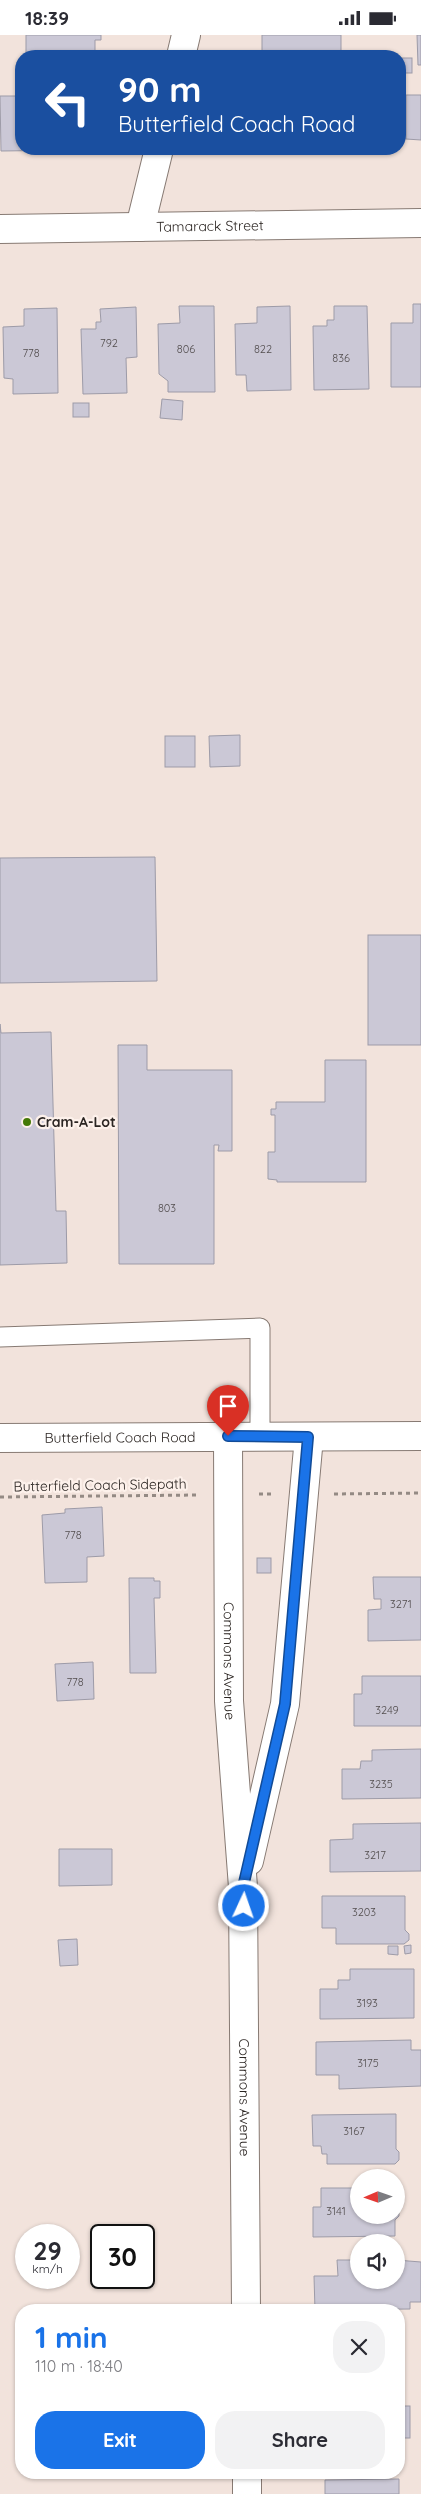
<!DOCTYPE html>
<meta charset="utf-8">
<style>
:root{--surface:#fff;--page:#f2f2f3;--text:#2b2b33;--muted:#7c7c81;--accent:#1a73e8}
body{margin:0;font-family:Quicksand,sans-serif;background:var(--page);color:var(--text);height:100vh;display:flex;flex-direction:column;font-size:19px;white-space:nowrap}
*{box-sizing:border-box;margin:0}
p{font-size:16px;color:var(--muted)}
.icon{flex:none;width:28px;height:28px;fill:none;stroke:currentColor;stroke-width:2;stroke-linecap:round;stroke-linejoin:round}
.map{position:relative;flex:1;overflow:hidden}
.panel{position:absolute;left:15px;top:2269px;width:390px;height:175px;display:flex;flex-direction:column;background:var(--surface);border-radius:20px;box-shadow:0 1px 4px #0004}
.panel>*{flex:none}
.top-card{position:absolute;left:15px;top:15px;width:391px;height:105px;border-radius:20px;box-shadow:0 1px 4px #0004;background:#1a4fa0;color:#fff;overflow:hidden}
.needle{width:32px;rotate:268deg}
.fabs{position:absolute;left:350px;top:2134px;display:grid;gap:10px}
.fabs a{display:grid;place-items:center;width:55px;height:55px;border-radius:50%;background:var(--surface);box-shadow:0 1px 4px #0004;font-size:25px}
.speed{position:absolute;left:15px;top:2189px;display:flex;gap:10px;font-size:25px;font-weight:700;text-align:center}
.speed>*{display:grid;place-content:center;width:65px;height:65px;border-radius:50%;background:var(--surface);box-shadow:0 1px 4px #0004;line-height:1}
.speed small{font-size:12px;font-weight:400}
.speed .limit{border:2px solid #111;border-radius:8px;background:#fff;color:#111}
.pin{position:absolute;display:grid;place-items:center;width:42px;height:42px;color:#fff;margin:-51px -21px;border-radius:50% 50% 50% 0;rotate:-45deg;box-shadow:0 0 5px #0007}
.pin .icon{rotate:45deg}
.me{position:absolute;width:55px;margin:-28px;rotate:3deg;stroke-linejoin:round;filter:drop-shadow(0 0 4px #0008)}
.turn{display:flex;align-items:center;gap:18px;height:105px;padding:0 20px;font-size:22px}
.turn .icon{width:65px;height:65px;stroke-width:2.5}
.turn b{display:block;font-size:35px;line-height:42px}
.round{display:grid;place-items:center;flex:none;width:52px;height:52px;border-radius:20px;background:var(--page)}
.headline{display:flex;align-items:center;justify-content:space-between;height:85px;padding:0 20px}
h1{font-size:30px;font-weight:700;line-height:38px;color:var(--accent)}
.button{display:flex;gap:10px;margin-top:auto;padding:10px 20px}
.button a{flex:1;height:58px;border-radius:20px;background:var(--accent);color:#fff;font-size:20px;font-weight:700;line-height:58px;text-align:center}
.button a+a{background:var(--page);color:var(--text)}
.status{display:flex;justify-content:space-between;align-items:center;height:35px;padding:0 25px;background:var(--surface);direction:ltr}
.status svg{height:14px;fill:currentColor}
.map>svg:first-child{display:block}
</style>
<div class="status"><b>18:39</b><svg viewBox="0 0 49 12"><path d="M0 12V9h3v3zM5 12V6h3v6zM10 12V3h3v9zM15 12V0h3v12zM26 1h20v11H26zM47 4h2v5h-2z"/></svg></div>
<div class="map">
<svg width="421" height="2459" viewBox="0 0 421 2459">
<rect width="100%" height="100%" fill="#f2e3dc"/>
<g fill="#cbc8d6" stroke="#9d9ba8">
<polygon points="26,0 101,0 101,5 95,5 95,21 26,21"/>
<polygon points="262,0 341,0 341,20 262,21"/>
<polygon points="417,0 421,0 421,30 418,30"/>
<rect x="400" y="23" width="12" height="15"/>
<polygon points="406,60 421,60 421,105 406,104"/>
<polygon points="0,61 21,61 21,114 79,115 1,116"/>
<polygon points="264,114 327,114 264,116"/>
<polygon points="413,269 421,269 421,352 391,352 391,288 413,288"/>
<polygon points="179,271 214,271 215,357 168,357 168,346 159,339 158,289 180,288"/>
<polygon points="290,271 291,355 247,356 246,340 236,340 235,289 257,288 257,272"/>
<polygon points="334,271 367,271 369,354 314,355 313,291 327,291 327,285 334,285"/>
<polygon points="136,272 137,322 126,323 127,358 83,359 81,294 96,294 96,287 101,287 100,274"/>
<polygon points="57,273 58,358 13,359 13,344 4,343 3,292 24,291 24,274"/>
<polygon points="162,364 183,366 182,385 160,383"/>
<rect x="73" y="368" width="16" height="14"/>
<polygon points="240,700 240,731 210,732 209,701"/>
<rect x="165" y="701" width="30" height="31"/>
<polygon points="155,822 157,946 0,948 0,823"/>
<rect x="368" y="900" width="53" height="110"/>
<polygon points="0,989 1,998 51,997 56,1176 66,1176 67,1228 0,1230"/>
<polygon points="118,1010 147,1010 147,1035 232,1035 232,1116 218,1116 219,1110 214,1110 214,1229 119,1229"/>
<polygon points="325,1025 366,1025 366,1147 277,1147 277,1145 268,1144 268,1117 275,1117 275,1080 271,1080 271,1074 276,1074 276,1067 325,1067"/>
<polygon points="102,1472 104,1521 87,1522 87,1547 45,1548 42,1480 65,1478 65,1474"/>
<rect x="257" y="1523" width="14" height="15"/>
<polygon points="373,1542 421,1542 421,1605 368,1606 368,1575 381,1574 381,1564 374,1564"/>
<polygon points="129,1543 154,1543 154,1546 160,1546 160,1563 154,1563 156,1638 130,1638"/>
<polygon points="93,1627 94,1664 57,1666 55,1629"/>
<polygon points="362,1641 421,1641 421,1691 354,1691 354,1659 362,1659"/>
<polygon points="421,1714 421,1763 342,1764 342,1734 360,1734 361,1726 372,1726 372,1715"/>
<polygon points="421,1788 421,1836 330,1837 330,1805 353,1804 353,1789"/>
<polygon points="59,1814 112,1814 112,1850 59,1851"/>
<polygon points="322,1861 405,1861 405,1895 409,1899 409,1905 404,1909 336,1909 336,1893 322,1893"/>
<polygon points="77,1904 78,1930 60,1931 58,1905"/>
<polygon points="411,1910 411,1918 405,1919 404,1911"/>
<polygon points="388,1911 398,1911 398,1920 388,1919"/>
<polygon points="350,1934 414,1934 414,1983 320,1984 320,1954 338,1954 338,1945 350,1945"/>
<polygon points="411,2005 411,2015 421,2015 421,2051 339,2054 339,2040 316,2040 316,2007"/>
<polygon points="396,2079 396,2114 399,2117 399,2125 395,2129 327,2129 327,2119 322,2119 321,2111 313,2111 312,2080"/>
<polygon points="321,2153 359,2153 359,2180 396,2180 396,2169 399,2171 399,2181 395,2185 395,2201 313,2202 313,2172 321,2172"/>
<polygon points="337,2225 359,2225 359,2245 396,2245 396,2225 421,2227 421,2267 410,2267 410,2274 315,2275 314,2241 338,2241"/>
<rect x="399" y="2371" width="11" height="32"/>
<polygon points="399,2444 399,2459 325,2459 325,2445"/>
</g>
<g fill="none" stroke-linecap="round" stroke-linejoin="round">
<g stroke="#877a73" stroke-width="21">
<polyline id="service" points="0,1302 260,1293 260,1401"/>
</g>
<g stroke="#877a73" stroke-width="30">
<g id="minor">
<polyline points="181,21 186,0"/>
<polyline points="140,192 159,114"/>
<path id="s1" d="M0,194l421,-6"/>
<path id="s2" d="M228,1401l1,265 14,186 3,423"/>
<polyline points="249,1826 285,1669 309,1402"/>
<polyline points="247,2438 247,2459"/>
</g>
</g>
<g stroke="#877a73" stroke-width="30">
<g id="secondary">
<path id="s3" d="M0,1403l421,-2"/>
</g>
</g>
<g stroke="#948a84" stroke-width="3" stroke-dasharray="4 4" stroke-linecap="butt">
<polyline points="259,1459 273,1459"/>
<polyline points="334,1459 421,1458"/>
<polyline points="0,1462 198,1460"/>
</g>
<use href="#service" stroke="#fff" stroke-width="19"/>
<use href="#minor" stroke="#fff" stroke-width="28"/>
<use href="#secondary" stroke="#fff" stroke-width="28"/>
</g>
<g fill="none" stroke-linecap="round" stroke-linejoin="round">
<g stroke="#114b97" stroke-width="12">
<polyline id="route" points="228,1401 308,1402 285,1669 243,1852 244,1871"/>
</g>
<use href="#route" stroke="#1a73e8" stroke-width="9"/>
</g>
<circle fill="#447907" stroke="#fdf1eb" stroke-width="2" cx="27" cy="1087" r="5"/>
<g text-anchor="middle" dominant-baseline="central" stroke-width="4.5" stroke-linejoin="round" paint-order="stroke">
<g font-size="11" fill="#534e4f">
<text x="109" y="308">792</text>
<text x="186" y="314">806</text>
<text x="263" y="314">822</text>
<text x="31" y="318">778</text>
<text x="341" y="323">836</text>
<text x="167" y="1173">803</text>
<text x="73" y="1500">778</text>
<text x="401" y="1569">3271</text>
<text x="75" y="1647">778</text>
<text x="387" y="1675">3249</text>
<text x="381" y="1749">3235</text>
<text x="375" y="1820">3217</text>
<text x="364" y="1877">3203</text>
<text x="367" y="1968">3193</text>
<text x="368" y="2028">3175</text>
<text x="354" y="2096">3167</text>
<text x="336" y="2176">3141</text>
</g>
<g font-size="14" fill="#2b2522" stroke="#fdf1eb">
<text stroke="none"><textPath href="#s1" startOffset="210">Tamarack Street</textPath></text>
<text stroke="none"><textPath href="#s3" startOffset="120">Butterfield Coach Road</textPath></text>
<text transform="translate(100 1450) rotate(-1)">Butterfield Coach Sidepath</text>
<text stroke="none"><textPath href="#s2" startOffset="225">Commons Avenue</textPath></text>
<text stroke="none"><textPath href="#s2" startOffset="662">Commons Avenue</textPath></text>
</g>
<g font-size="14" font-weight="bold" fill="#2b2522" stroke="#fdf1eb" text-anchor="start">
<text x="37" y="1087">Cram-A-Lot</text>
</g>
</g>
</svg>
<div class="fabs">
<a><svg class="needle" viewBox="-14 -14 28 28"><path d="M0-13l5 13h-10z" fill="#e53935"/><path d="M0 13l5-13h-10z" fill="#7c7c81"/></svg></a>
<a><svg class="icon" aria-label="sound" viewBox="0 0 24 24"><path d="M4 9h4l5-4v14l-5-4H4zM17 9q2 3 0 6"/></svg></a>
</div>
<div class="speed"><div>29<small>km/h</small></div><div class="limit">30</div></div>
<div class="pin" style="left:228px;top:1401px;background:#d93025"><svg class="icon" aria-label="arrive" viewBox="0 0 24 24"><path d="M6 21V4h12l-3 4 3 4H6"/></svg></div>
<svg class="me" style="left:244px;top:1871px" viewBox="-20 -20 40 40"><circle r="17" fill="#1a73e8" stroke="#fff" stroke-width="3"/><path d="M0-11L8 9 0 5-8 9z" fill="#fff"/></svg>
<div class="top-card">
<div class="turn"><svg class="icon" aria-label="left" viewBox="0 0 24 24"><path d="M17 20v-9H6M10 6l-5 5 5 5"/></svg><div><b>90 m</b>Butterfield Coach Road</div></div>
</div>
<section class="panel">
<div class="headline"><div><h1>1 min</h1><p>110 m · 18:40</p></div><a class="round"><svg class="icon" aria-label="close" viewBox="0 0 24 24"><path d="M6 6l12 12M18 6L6 18"/></svg></a></div>
<div class="button"><a>Exit</a><a>Share</a></div>
</section>
</div>
